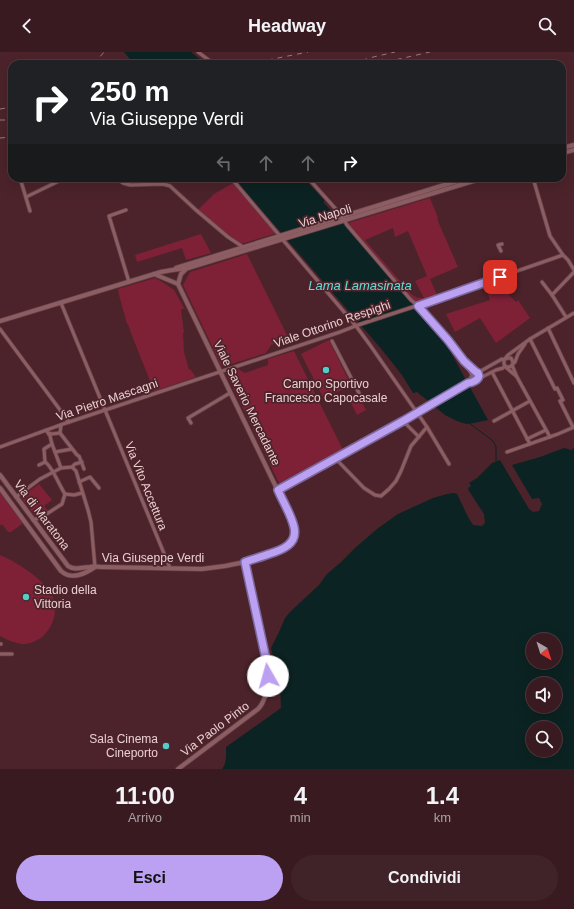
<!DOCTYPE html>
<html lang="it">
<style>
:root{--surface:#391a20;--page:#402329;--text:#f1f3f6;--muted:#aba1a5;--line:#53383e;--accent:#bca0f2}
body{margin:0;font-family:Arial,sans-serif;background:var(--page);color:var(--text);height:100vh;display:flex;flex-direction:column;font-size:15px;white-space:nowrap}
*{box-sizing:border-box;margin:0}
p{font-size:13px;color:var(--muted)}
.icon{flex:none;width:22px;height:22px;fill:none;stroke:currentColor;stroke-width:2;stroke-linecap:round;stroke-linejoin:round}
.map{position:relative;height:717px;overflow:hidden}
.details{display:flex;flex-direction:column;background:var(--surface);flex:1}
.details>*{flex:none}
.guide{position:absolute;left:8px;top:8px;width:558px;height:122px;border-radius:12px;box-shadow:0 4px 16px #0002,0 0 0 1px var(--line);background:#202124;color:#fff;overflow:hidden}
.needle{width:26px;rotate:141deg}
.fabs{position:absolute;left:526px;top:581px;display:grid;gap:8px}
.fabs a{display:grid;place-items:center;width:36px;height:36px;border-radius:50%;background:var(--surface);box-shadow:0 4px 16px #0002,0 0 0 1px var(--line);font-size:20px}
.pin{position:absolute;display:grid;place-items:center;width:34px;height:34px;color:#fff;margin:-17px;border-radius:8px;box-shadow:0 2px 6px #0006}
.me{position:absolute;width:44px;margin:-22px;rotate:353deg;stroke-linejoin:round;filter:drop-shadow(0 0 3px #0008)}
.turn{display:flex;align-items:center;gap:14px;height:84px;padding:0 16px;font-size:18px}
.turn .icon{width:52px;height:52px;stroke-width:2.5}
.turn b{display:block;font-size:28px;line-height:34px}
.lanes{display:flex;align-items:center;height:38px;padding:0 16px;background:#0003;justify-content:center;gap:20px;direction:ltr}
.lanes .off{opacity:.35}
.eta{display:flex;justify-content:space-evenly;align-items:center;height:68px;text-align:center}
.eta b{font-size:24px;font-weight:600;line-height:28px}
.action{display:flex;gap:8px;margin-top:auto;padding:8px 16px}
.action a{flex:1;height:46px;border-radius:24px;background:var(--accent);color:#111;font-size:16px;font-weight:600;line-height:46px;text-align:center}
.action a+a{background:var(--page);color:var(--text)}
header{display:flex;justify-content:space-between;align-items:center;height:52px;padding:0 16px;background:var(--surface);font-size:18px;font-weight:600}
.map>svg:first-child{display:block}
</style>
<header><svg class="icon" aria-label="back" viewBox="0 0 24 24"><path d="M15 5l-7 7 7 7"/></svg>Headway<svg class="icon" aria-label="search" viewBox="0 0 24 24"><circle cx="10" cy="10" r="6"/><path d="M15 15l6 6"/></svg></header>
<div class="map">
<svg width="574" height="717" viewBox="0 0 574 717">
<rect width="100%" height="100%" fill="#4c232a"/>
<g fill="#7e2137" fill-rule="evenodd">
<polygon points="233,131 277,181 241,192 229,184 198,158 214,142 228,134"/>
<path d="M430,146l8,20 -1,1 21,48 -28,12 7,16 -20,8 -6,-5 -61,-71 -2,-4zM393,176l2,9 13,-6 19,45 -12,5 9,17h-6l-7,-4 -46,-54z"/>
<polygon points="201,182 211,201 186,208 182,196 137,210 135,203"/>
<polygon points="247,202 289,287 271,293 266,301 222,315 183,233 190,220"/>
<polygon points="512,225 508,242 516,250 518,248 530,266 496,291 480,266 455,280 446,262 490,248 486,234"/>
<polygon points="155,226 164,231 174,238 184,256 181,258 184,280 183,281 184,300 189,318 190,317 196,325 154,339 131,281 128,272 127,272 119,243 118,237"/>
<polygon points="329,288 351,333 324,347 301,302"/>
<polygon points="294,299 343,398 280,431 279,431 226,321 238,317 245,321 268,313 268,307"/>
<polygon points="360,346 366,358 357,363 351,351"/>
<polygon points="39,432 52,448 44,454 48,459 36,465 21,445"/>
<polygon points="0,441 22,470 22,472 11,480 8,480 2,472 0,474"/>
<path d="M0,503c18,8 41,22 51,39 12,20 -4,50 -28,50 -9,-1 -16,-4 -23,-8z"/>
</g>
<g fill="#0b2322" fill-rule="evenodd">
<polygon points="124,0 191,0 206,12 134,12"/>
<polygon points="234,126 304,126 324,148 324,151 357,187 445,290 488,368 474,371 466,372 457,369 445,363 417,340 413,341 402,323 383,299"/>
<path d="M564,396l7,2 3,-2v321h-352c5,-6 4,-15 4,-22l55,-39 -1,-24 -9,-36 8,-16 6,-14 5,-6 29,-27 8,-11 13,-11 15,-15 22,-19 21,-15 35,-16 14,-4 7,-1 3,1 11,23 5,8 9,1 3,-3 -1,-9 -15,-23 -1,-3 3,-2 -2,-3 8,-5 15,-15 8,-3 29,49 4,3 6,-1 3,-7 -3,-6 -7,1 -20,-34 28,-8zM533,588h22v22h-22zM533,632h22v22h-22zM533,676h22v22h-22z"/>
</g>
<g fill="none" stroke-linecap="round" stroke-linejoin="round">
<polyline stroke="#0b2322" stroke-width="1" points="469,371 492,388 496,394 496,409"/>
<g stroke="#644147" stroke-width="4.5">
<g id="street">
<polyline points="198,0 214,12"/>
<polyline points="20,126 30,159"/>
<polyline points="116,126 123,131 130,133 163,132 170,134 196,158 228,185 243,195"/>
<polyline points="231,126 280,184"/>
<polyline points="308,126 342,164 347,173 411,248 421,256 459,302 464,309 472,323 468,331"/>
<polyline points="533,126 550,184 563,203 568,208 574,218"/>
<polyline points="26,145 59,129 66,126"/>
<polyline points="126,158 109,164 129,230"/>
<polyline points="283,188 356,274 370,293 427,375 449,412"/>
<polyline points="501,199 498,193 502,192"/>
<polyline points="542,230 552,243 566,265"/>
<polyline points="552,243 574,220"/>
<polyline points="61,251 170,516"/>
<polyline points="548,276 574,331"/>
<polyline points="0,277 69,370"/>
<polyline points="530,287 555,337 557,336 563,348 560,349 573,375"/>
<polyline points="332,289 360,343"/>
<polyline points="505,307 508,306 511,306 513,310 512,314 509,315 506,315"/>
<path d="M504,308v4c3,6 7,7 12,12"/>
<polyline points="466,310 476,320"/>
<polyline points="513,312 515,310 518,302 525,292"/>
<polyline points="512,313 517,325 550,385"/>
<polyline points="476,320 479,320 502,307 504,308 508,303 530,287 574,261"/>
<polyline points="492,320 530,392"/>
<polyline points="403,369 419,385"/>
<polyline points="494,369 530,349"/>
<polyline points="191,371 188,366 230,341"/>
<polyline points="61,373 60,381 77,403 79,404 84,417"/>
<polyline points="46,378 50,384 52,392 61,416"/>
<polyline points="49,381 51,382 60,381"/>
<polyline points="527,387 546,378"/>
<polyline points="0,395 63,372 340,280 358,273 425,251 563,203"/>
<polyline points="55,400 72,397"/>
<polyline points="507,400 558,382 574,375"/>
<polyline points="335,406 364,436 375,443 381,444 389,437 396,429 401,419 411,394 427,375"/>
<polyline points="39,413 45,410 44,397 52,392"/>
<polyline points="72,415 76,419 88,458 91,470 95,515"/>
<polyline points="79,430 90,425 99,436"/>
<polyline points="278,438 403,369 468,331 470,331 496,318 503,316 505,314"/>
<polyline points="65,442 74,443 82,441"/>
<polyline points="16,445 40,427 61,416 72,415 75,412 82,410"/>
<path d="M33,468l9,-3 20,-13 3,-10c-6,-9 -13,-28 -20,-32"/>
<polyline points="0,592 1,592"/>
<polyline points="0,602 12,602"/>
</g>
</g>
<g stroke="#644147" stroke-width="5.5">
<g id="secondary">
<polyline points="562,96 574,93"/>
<polyline points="562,101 574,98"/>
<polyline points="176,216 467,126"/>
<polyline points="154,222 178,232"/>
<polyline points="178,232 181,222 186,217"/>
<polyline points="0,269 161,220 172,218 188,216 483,126"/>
<path d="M0,423l68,91c7,5 14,1 22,1 4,-1 8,0 13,0l99,2 23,-3 20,-4 35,-12 6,-2 4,-5 3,-4 1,-8 -1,-8 -4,-9 -111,-230"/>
<path d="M0,436l61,83c10,9 24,3 34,-4"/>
<path d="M178,717l80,-60c10,-10 10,-29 9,-43l-22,-104"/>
</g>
</g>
<use href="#street" stroke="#8c5e63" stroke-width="3"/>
<use href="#secondary" stroke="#8c5e63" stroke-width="4"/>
<g stroke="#9c7a7f" stroke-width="1" stroke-dasharray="5 5" stroke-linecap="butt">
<polyline points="94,12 104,0"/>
<polyline points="239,12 253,9"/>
<polyline points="248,12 308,0"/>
<polyline points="353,12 369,6 395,0"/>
<polyline points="363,12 383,7"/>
<polyline points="377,12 430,0"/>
<polyline points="0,57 12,55"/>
<polyline points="0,68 12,68"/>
<polyline points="0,86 12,85"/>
</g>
</g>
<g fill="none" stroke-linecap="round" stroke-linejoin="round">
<g stroke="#7a689d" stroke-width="10">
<path id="route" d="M268,624l-2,-17 -21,-97c8,-3 16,-5 24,-8 13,-4 29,-10 25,-27 -3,-13 -11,-25 -16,-37l125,-69 65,-38c4,0 10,-3 11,-7l-1,-3 -2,-1 -12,-11 -16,-21 -30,-34 82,-29"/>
</g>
<use href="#route" stroke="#bca0f2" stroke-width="7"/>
</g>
<g fill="#54cdc8" stroke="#4c232a" stroke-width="1.5">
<circle cx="326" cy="318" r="4"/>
<circle cx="26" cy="545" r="4"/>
<circle cx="166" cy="694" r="4"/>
</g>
<g text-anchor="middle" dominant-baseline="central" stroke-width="3.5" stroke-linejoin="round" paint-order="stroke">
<g font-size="12" fill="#eacfd1" stroke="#4c232a">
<text transform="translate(325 164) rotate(-17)">Via Napoli</text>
<text transform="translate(332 272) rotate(-19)">Viale Ottorino Respighi</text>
<text transform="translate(107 348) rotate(-19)">Via Pietro Mascagni</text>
<text transform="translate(247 351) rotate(64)">Viale Saverio Mercadante</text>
<text transform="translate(146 434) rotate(68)">Via Vito Accettura</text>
<text transform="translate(42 463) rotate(53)">Via di Maratona</text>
<text x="153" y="506">Via Giuseppe Verdi</text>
<text transform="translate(215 677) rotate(-37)">Via Paolo Pinto</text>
</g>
<g font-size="12" fill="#eacfd1" stroke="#4c232a">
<text x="326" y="332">Campo Sportivo<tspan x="326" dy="14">Francesco Capocasale</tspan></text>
<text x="34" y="538" text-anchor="start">Stadio della<tspan x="34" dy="14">Vittoria</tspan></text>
<text x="158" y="687" text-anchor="end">Sala Cinema<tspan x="158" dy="14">Cineporto</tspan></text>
</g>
<g font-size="13" font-style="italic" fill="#63ddd7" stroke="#4c232a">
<text x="360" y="233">Lama Lamasinata</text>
</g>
</g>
</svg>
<div class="fabs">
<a><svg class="needle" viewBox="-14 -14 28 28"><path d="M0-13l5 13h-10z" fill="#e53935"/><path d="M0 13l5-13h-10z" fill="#aba1a5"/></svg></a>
<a><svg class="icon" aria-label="sound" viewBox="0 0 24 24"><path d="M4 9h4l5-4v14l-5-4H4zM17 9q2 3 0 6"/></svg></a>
<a><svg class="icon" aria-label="search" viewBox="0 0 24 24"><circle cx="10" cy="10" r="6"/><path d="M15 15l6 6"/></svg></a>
</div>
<div class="pin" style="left:500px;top:225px;background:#d93025"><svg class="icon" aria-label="arrive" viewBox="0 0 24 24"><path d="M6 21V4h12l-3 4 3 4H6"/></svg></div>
<svg class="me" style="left:268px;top:624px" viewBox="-20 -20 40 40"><circle r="19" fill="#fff"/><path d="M0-13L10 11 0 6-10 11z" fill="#bca0f2"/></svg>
<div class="guide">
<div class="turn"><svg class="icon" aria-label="right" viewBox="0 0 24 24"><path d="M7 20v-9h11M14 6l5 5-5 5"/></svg><div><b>250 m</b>Via Giuseppe Verdi</div></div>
<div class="lanes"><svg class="icon off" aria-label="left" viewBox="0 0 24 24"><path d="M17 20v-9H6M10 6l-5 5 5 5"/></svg><svg class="icon off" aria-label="ahead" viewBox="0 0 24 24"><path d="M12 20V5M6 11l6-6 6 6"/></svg><svg class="icon off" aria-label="ahead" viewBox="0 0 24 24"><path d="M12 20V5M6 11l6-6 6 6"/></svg><svg class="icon" aria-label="right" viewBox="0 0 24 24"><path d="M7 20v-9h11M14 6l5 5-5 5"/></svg></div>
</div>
</div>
<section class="details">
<div class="eta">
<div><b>11:00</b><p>Arrivo</p></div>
<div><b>4</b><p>min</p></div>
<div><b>1.4</b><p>km</p></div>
</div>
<div class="action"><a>Esci</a><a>Condividi</a></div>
</section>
